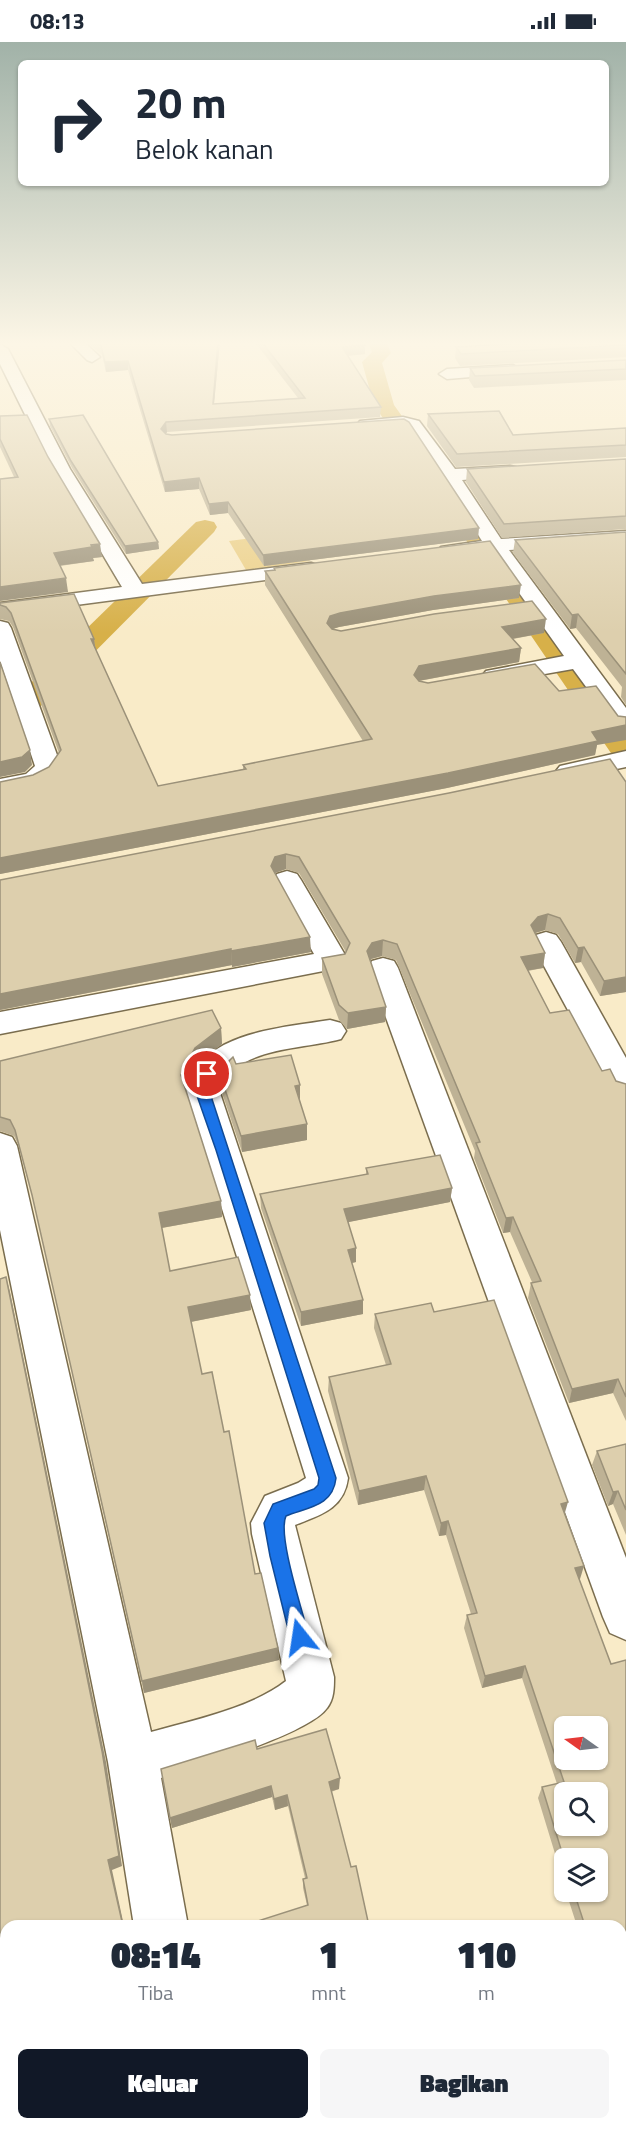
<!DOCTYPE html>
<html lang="id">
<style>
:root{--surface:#fff;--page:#f6f6f7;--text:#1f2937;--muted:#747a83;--accent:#111827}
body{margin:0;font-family:"Titillium Web",sans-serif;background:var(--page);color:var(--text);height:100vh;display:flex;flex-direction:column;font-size:22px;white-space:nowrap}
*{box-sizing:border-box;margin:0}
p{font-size:20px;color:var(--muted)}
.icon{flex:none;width:33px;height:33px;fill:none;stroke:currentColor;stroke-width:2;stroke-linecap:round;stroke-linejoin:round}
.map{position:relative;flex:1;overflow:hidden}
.details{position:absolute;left:0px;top:1878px;width:627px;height:210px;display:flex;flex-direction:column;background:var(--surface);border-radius:18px 18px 0 0;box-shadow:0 2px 4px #0004}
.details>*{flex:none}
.banner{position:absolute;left:18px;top:18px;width:591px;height:126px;border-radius:9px;box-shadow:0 2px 4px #0004;background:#fff;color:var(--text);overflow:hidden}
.needle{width:39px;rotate:284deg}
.buttons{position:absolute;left:554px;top:1674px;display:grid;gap:12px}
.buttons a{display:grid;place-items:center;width:54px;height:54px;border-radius:9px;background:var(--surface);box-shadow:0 2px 4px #0004;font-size:30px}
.pin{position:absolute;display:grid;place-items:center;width:51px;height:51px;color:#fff;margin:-26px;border:3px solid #fff;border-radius:50%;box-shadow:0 2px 6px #0007}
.me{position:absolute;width:66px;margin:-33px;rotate:345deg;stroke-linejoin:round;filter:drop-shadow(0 0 4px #0008)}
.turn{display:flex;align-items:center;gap:21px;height:126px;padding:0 18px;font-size:27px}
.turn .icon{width:78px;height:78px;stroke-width:2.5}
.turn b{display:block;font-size:42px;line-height:51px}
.eta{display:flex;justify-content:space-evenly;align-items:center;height:102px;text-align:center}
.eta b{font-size:36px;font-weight:800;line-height:42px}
.button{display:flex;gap:12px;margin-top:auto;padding:12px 18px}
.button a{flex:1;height:69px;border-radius:9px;background:var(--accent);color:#fff;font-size:24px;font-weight:800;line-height:69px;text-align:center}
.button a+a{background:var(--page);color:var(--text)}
.status{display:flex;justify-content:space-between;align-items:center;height:42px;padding:0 30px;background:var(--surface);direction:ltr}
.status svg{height:16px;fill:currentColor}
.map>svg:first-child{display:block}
</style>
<div class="status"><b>08:13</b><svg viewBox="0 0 49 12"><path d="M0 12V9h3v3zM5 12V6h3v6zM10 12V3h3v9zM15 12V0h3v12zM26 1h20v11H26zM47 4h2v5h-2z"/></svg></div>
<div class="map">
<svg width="626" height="2088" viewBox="0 0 626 2088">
<rect width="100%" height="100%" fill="#f9ebc8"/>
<polygon fill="#ebce84" points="291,491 310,519 246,528 229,499"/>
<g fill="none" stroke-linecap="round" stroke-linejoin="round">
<g fill="#d7b049" fill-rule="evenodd">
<polygon points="368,299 386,299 391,311 382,321 394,363 626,688 626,719 615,717 374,363 362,320 372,310"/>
<polygon points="205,478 214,480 217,485 214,490 11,694 0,697 0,671 196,480"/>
</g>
<g stroke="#7a6d4e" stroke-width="3">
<g id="minor">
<polygon points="68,299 83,299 100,315 92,320 87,318"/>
<polygon points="0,302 8,307 70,427 142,542 311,521 318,523 321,527 318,531 0,573 0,561 122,545 52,427 0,322"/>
<polygon points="513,323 521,328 519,331 447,337 439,332 447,327"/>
<polygon points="403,375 419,379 455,427 510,424 516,425 519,429 516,433 510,434 462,438 501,497 626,489 626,501 509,508 626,666 626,689 617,687 573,627 494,641 486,639 482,634 486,629 564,614 490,510 448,515 441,513 438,509 441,505 482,499 442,435 407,387 366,388 360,387 357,383 360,379"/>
<path d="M0,579l8,2 3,5 50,138c-11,24 -38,25 -61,29v-16l26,-5 9,-8 -35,-105z"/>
<polygon points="626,709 626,725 569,737 560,734 556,729 560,724"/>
<polygon points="287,829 297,832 301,838 348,918 344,925 0,992 0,970 314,912 273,838 277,832"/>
<polygon points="546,890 556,893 561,900 626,1016 626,1057 614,1053 531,900 536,893"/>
<polygon points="383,916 394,919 398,926 626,1516 626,1598 610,1591 603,1575 368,926 372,919"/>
<path d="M330,978l11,3 5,8 -5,8c-39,11 -104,7 -122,51l129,388c-4,31 -28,37 -53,47l39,152c0,11 0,22 -7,31 -18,26 -133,60 -166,70l27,148h-54l-26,-164 -108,-532v-97l12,4 5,9 134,586c42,-12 101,-24 135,-51l-34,-147 -1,-11 14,-27 33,-13 8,-5 -121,-388c4,-8 7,-18 13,-25 30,-35 90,-38 132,-45z"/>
<polygon points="164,2082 222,2082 223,2088 165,2088"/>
</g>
</g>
<use href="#minor" fill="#fff" fill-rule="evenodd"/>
</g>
<g fill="#beb295">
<polygon points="86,299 220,299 214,362 298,356 254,299 362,299 365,303 365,312 348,314 381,365 380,375 167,390 166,392 478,497 264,524 228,471 210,473 199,447 165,450 128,328 106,330 102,313"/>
<polygon points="497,299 626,299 626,315 460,324 455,316 456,305 500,303"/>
<polygon points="626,318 626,338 474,346 469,338 470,326"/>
<polygon points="428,372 513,393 626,386 626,415 456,425 427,384"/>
<polygon points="0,374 48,415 102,515 93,516 94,519 60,524 68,550 0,405"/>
<polygon points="49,377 158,500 159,507 126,512 72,426 50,384"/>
<polygon points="626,417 626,487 502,496 466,440 467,427"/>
<polygon points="626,490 626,663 621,655 622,645 576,586 570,587 513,511 515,498"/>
<polygon points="274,526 519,556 433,568 339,585 332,587 341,589 544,591 513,597 521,606 519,620 419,639 597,703 595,713 447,746 0,832 0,740 33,733 49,725 59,711 13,585 9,579 0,577 0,561 94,597 95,607 158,744 243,727 243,723 363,699 265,543 265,529 274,528"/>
<polygon points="626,740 626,950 600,954 581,920 575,921 558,892 545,888 535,891 545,911 543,926 528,929 550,971 602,1029 616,1039 626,1042 626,1379 613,1351 569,1361 528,1256 531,1241 532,1240 510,1190 503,1191 474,1116 475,1109 396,918 382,914 371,917 370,919 386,965 385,980 347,987 339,978 322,932 322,916 345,912 346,910 299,831 286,827 275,831 311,910 232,925 232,923 0,968 0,838"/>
<polygon points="221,986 222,1002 196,1022 185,1045 221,1159 222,1175 162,1186 170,1229 251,1268 191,1280 202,1332 224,1390 255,1532 278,1606 279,1618 144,1651 34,1161 19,1104 14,1094 0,1089 0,1019"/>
<polygon points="236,1022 300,1059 307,1098 242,1110 221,1048 220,1033"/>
<polygon points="366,1126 452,1146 450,1160 348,1180 356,1206 356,1220 352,1221 363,1258 363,1272 301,1284 261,1166 260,1152 366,1133"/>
<polygon points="434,1270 564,1473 579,1537 611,1622 626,1618 626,2015 621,2000 621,1884 577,1884 566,1850 597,1850 564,1816 564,1841 538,1756 542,1745 557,1742 522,1636 482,1646 464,1586 467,1573 471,1572 446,1493 439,1494 424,1448 358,1463 328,1349 329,1335 386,1323 374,1286 375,1272"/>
<polygon points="626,1402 626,1493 613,1462 608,1464 592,1423 597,1409"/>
<polygon points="257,1707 339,1747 331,1750 351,1825 369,1884 307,1863 303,1846 303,1837 305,1836 288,1764 275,1768 272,1755 172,1786 170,1776"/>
<polygon points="524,2082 621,2082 626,2088 526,2088"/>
</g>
<g fill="#9b9179">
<polygon points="218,299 220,299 213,372 213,362"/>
<polygon points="365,303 365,312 342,314 342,305"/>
<polygon points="128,319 128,328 106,330 105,320"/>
<polygon points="166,380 167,390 162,397 161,387"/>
<polygon points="199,436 199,447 165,450 164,440"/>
<polygon points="228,460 228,471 210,473 209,462"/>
<polygon points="479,486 478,497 264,524 263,513"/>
<polygon points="158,500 159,507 126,512 125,504"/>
<polygon points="100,502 102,515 93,516 94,519 56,524 54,511"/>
<polygon points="66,536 68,550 0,559 0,545"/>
<polygon points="521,543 519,556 433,568 339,585 330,588 327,581 330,574 340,571 434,554"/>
<polygon points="578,572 576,586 570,587 572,573"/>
<polygon points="546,577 544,591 500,599 502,585"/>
<polygon points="91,597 94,597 96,611"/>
<polygon points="521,606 519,620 418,639 414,633 419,624"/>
<polygon points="626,683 626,698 597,703 595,713 447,746 0,832 0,816 592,690"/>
<polygon points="30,708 32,723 25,730 0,735 0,720"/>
<polygon points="286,812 286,827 275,831 271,839 271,824 275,815"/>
<polygon points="548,872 545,888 535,891 531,883 538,875"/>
<polygon points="310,895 311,910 232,925 231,909"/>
<polygon points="383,898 382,914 371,917 366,925 367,909 372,901"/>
<polygon points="584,905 581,920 575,921 578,906"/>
<polygon points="231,907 232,923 0,968 0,952"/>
<polygon points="545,911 543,926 518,930 521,915"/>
<polygon points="626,935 626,950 600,954 604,939"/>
<polygon points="386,965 385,980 347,987 348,971"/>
<polygon points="221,986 222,1002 196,1022 183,1049 181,1033 195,1006"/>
<polygon points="300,1043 300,1059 295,1044"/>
<polygon points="307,1082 307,1098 242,1110 241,1094"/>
<polygon points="452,1146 450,1160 344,1181 344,1167"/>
<polygon points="221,1159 222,1175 161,1186 159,1171"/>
<polygon points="513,1175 510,1190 503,1191 506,1176"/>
<polygon points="356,1206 356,1220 347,1222 348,1208"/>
<polygon points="6,1235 10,1250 106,1720 122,1824 112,1828 124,1884 123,1884 108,1818"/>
<polygon points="250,1253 251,1268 190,1280 188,1265"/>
<polygon points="363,1258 363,1272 301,1284 301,1270"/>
<polygon points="618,1337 613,1351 569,1361 572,1347"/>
<polygon points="426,1434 424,1448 358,1463 359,1449"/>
<polygon points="618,1449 613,1462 608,1464 613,1450"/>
<polygon points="568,1460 564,1474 561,1462"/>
<polygon points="448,1479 446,1493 439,1494 441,1481"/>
<polygon points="584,1524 580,1537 571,1539 575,1526"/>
<polygon points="278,1606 279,1618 144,1651 142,1639"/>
<polygon points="525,1624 522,1636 482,1646 485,1634"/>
<polygon points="340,1736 339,1747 328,1750 329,1740"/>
<polygon points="271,1744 272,1755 172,1786 170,1776"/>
<polygon points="287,1753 288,1764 275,1768 274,1757"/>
</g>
<g fill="#ddcfad" stroke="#9b9179" stroke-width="1.5" fill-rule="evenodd">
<polygon points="95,299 218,299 213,362 305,356 261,299 362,299 365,303 342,305 381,365 166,380 161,387 166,392 172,393 404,377 409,380 479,486 263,513 228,460 209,462 199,436 164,440 128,319 105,320 101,304"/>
<polygon points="507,299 626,299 626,303 461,312 456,305 509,302"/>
<polygon points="626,318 626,327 475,334 470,326"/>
<polygon points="499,369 513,393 626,386 626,403 457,412 428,372"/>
<polygon points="27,373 48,415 100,502 91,503 92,505 54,511 66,536 0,545 0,437 18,435 0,397 0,374"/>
<polygon points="83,373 158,500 125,504 71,419 49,377"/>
<polygon points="626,417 626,474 504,482 467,427"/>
<polygon points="626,490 626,632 578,572 572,573 515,498"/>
<polygon points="490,499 521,543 434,554 340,571 330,574 327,581 332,587 341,589 434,572 532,559 546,577 502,585 521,606 419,624 414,633 419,639 428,641 535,622 559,649 596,644 618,674 626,675 626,683 592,690 598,699 448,731 0,816 0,740 33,733 49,725 61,708 11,571 6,565 0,563 0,561 74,552 94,597 91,597 158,744 246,727 243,723 372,697 265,529 275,528 274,526"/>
<polygon points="0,620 30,708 22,715 0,720"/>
<polygon points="610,717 626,740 626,935 604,939 584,905 578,906 560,876 548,872 538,875 531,883 545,911 521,915 550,971 569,968 602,1029 610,1027 616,1039 626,1042 626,1355 618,1337 572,1347 531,1241 541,1239 513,1175 506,1176 476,1101 480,1100 397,902 383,898 372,901 367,909 386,965 348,971 339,963 322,916 345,912 350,901 299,815 286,812 275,815 271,824 310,895 231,909 231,907 0,952 0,838 449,751"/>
<polygon points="212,968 221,986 195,1006 181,1033 221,1159 159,1171 170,1229 238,1215 250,1253 188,1265 202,1332 212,1330 224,1390 229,1389 255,1532 261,1531 278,1606 142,1639 32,1153 15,1088 10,1078 0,1075 0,1019"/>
<polygon points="291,1013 300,1043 295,1044 307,1082 241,1094 220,1033 229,1019 233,1015 236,1022"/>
<polygon points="440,1113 452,1146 344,1167 356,1206 348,1208 363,1258 301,1270 260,1152 368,1132 366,1126"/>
<polygon points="6,1235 102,1709 119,1814 108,1818 123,1884 6,1884 6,2082 157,2082 159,2088 0,2088 0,1237"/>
<path d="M494,1258l74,202 -7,2 23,62 -9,2 36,96 15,-4v371l-5,-16v-89h-36l-11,-34h23v-34l-33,1 -22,-72 22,-5 -39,-116 -40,10 -18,-61 10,-2 -29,-92 -7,2 -15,-47 -67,15 -30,-114 62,-13 -16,-50 56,-11 3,9zM564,1684h33v34h-33zM564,1750h33v34h-33z"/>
<polygon points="626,1402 626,1468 618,1449 613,1450 597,1409"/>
<polygon points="326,1687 340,1736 329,1740 351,1825 356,1824 369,1884 242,1884 308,1863 303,1837 307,1836 287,1753 274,1757 271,1744 170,1776 161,1727 255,1698 257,1707"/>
<polygon points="626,2041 626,2088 532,2088 530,2082 621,2082 621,2043"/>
<polygon points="227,2082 333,2082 334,2088 228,2088"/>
<polygon points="394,2082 413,2082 415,2088 377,2088"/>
</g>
<linearGradient id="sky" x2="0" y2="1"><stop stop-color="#a1b2a8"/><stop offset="0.51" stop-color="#fcf6e6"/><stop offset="1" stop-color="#fcf6e6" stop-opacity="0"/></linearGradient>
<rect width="626" height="591" fill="url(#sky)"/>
<path fill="#1a73e8" stroke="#114b97" stroke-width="1.5" d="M207,1027l7,5 -5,16 127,388c-3,28 -27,29 -50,38 -9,19 17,96 23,121l-3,6 -6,3 -7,-3 -3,-6 -20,-81 -6,-33 9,-19 41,-15 4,-4 1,-7 -103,-328 -21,-60 5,-16z"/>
</svg>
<div class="buttons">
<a><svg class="needle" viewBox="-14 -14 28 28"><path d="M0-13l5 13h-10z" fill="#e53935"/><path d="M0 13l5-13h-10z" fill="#747a83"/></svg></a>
<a><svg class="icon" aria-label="search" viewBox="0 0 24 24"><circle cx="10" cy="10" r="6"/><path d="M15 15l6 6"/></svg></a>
<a><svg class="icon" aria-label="layers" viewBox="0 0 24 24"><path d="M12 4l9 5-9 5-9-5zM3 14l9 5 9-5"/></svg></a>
</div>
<div class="pin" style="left:207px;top:1032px;background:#d93025"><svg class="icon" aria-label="arrive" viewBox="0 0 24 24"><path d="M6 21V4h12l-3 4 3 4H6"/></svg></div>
<svg class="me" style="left:300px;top:1595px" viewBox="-20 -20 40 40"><path d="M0-17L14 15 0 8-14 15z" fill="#1a73e8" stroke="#fff" stroke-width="4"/></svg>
<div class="banner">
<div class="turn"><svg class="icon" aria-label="right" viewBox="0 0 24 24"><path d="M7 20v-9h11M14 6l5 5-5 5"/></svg><div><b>20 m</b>Belok kanan</div></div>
</div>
<section class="details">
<div class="eta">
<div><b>08:14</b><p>Tiba</p></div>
<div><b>1</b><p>mnt</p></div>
<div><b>110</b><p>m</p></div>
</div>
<div class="button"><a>Keluar</a><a>Bagikan</a></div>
</section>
</div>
